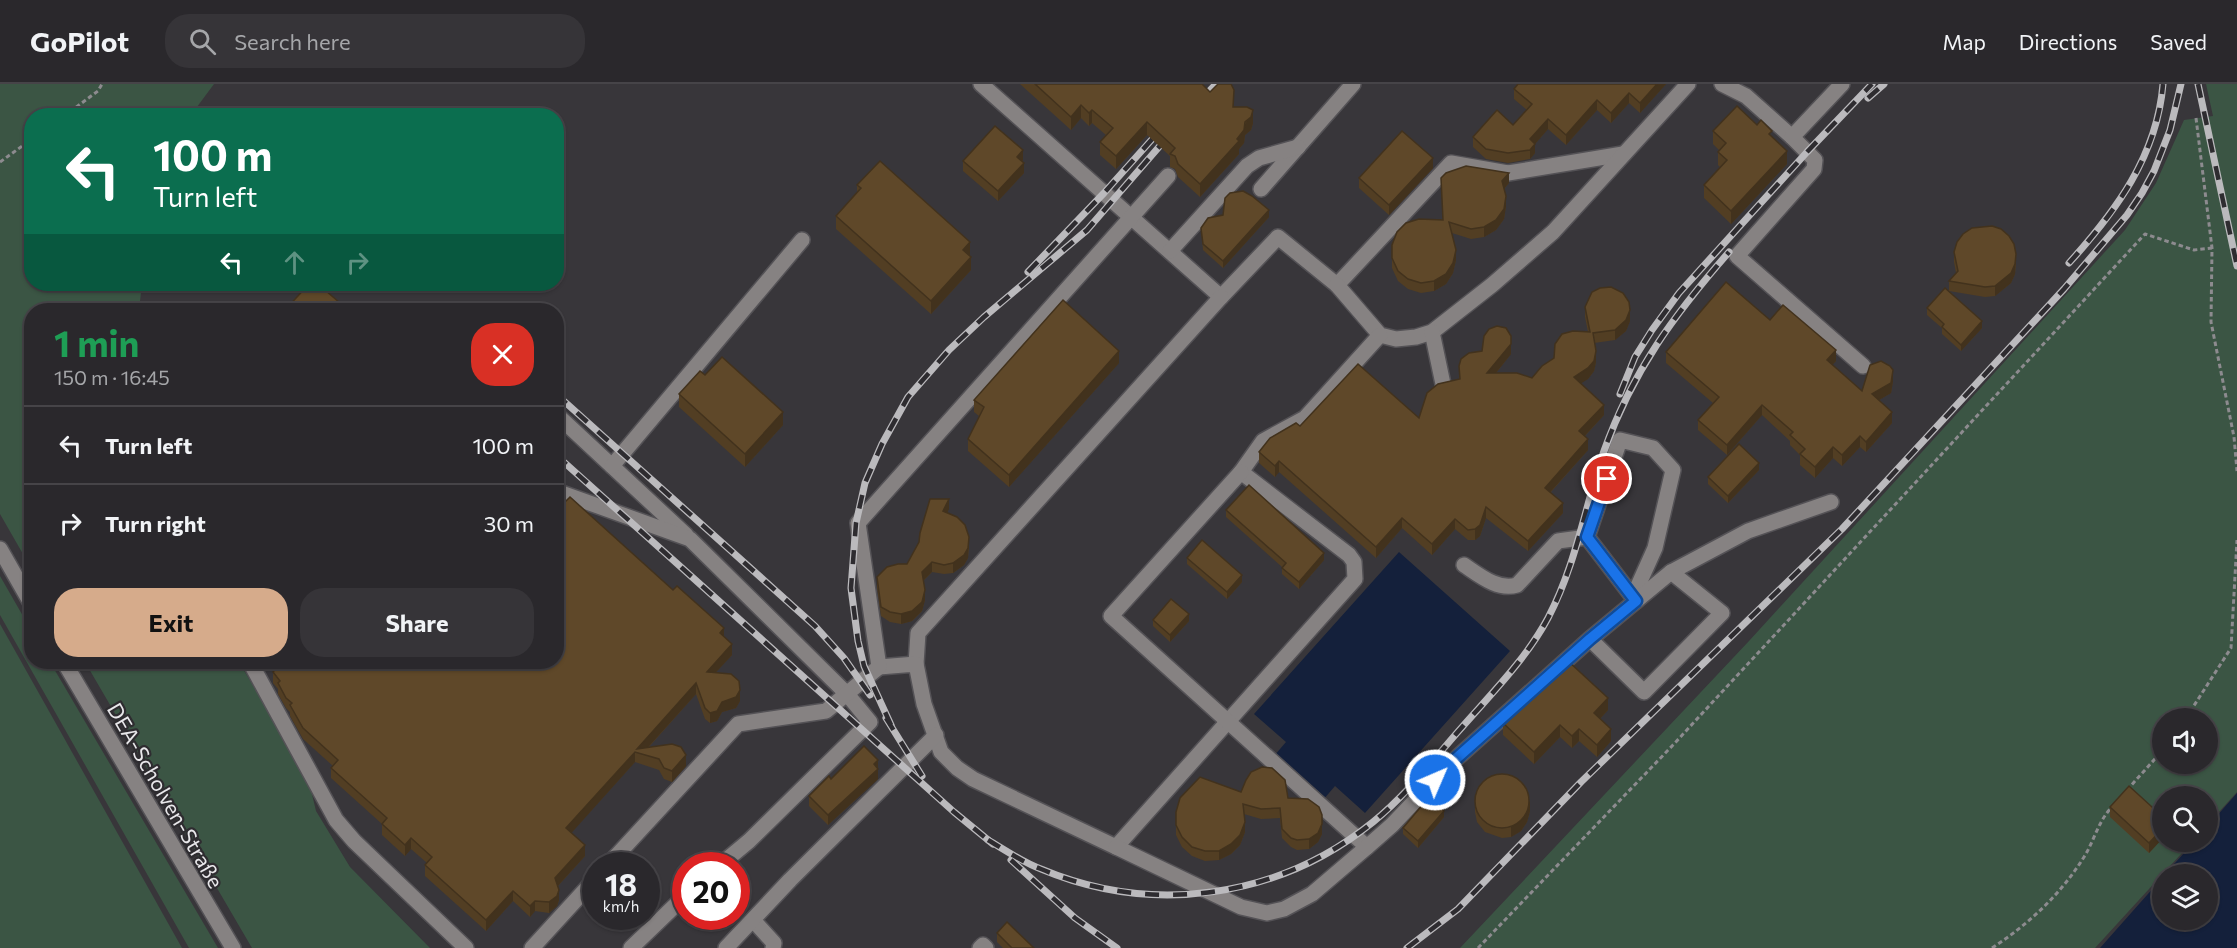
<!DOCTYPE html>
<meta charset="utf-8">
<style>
:root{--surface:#2a282c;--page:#363438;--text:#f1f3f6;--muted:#a5a6a9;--line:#464448;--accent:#d6ab8b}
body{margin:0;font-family:Commissioner,sans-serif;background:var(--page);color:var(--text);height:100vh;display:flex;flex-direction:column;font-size:22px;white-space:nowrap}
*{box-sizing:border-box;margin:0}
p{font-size:20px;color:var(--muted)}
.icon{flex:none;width:33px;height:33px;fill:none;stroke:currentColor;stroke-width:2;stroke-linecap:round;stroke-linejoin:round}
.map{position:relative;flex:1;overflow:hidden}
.sheet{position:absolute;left:24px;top:219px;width:540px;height:366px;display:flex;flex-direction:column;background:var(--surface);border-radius:24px;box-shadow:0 2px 4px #0004,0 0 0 2px var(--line)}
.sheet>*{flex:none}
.top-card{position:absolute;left:24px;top:24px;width:540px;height:183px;border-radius:24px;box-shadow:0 2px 4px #0004,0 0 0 2px var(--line);background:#0b6e4f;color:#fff;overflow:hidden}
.fabs{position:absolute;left:2152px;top:624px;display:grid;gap:12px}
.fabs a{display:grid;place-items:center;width:66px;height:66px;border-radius:50%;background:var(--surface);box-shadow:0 2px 4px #0004,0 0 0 2px var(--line);font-size:30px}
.speed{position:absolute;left:582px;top:768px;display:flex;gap:12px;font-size:30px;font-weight:700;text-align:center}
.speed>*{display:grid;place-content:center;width:78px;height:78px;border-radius:50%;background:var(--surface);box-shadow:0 2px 4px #0004,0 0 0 2px var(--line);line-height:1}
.speed small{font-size:15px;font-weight:400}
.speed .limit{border:9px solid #d22;background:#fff;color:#111}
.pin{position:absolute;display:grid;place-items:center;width:51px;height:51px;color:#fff;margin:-26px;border:3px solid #fff;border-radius:50%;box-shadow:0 2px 6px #0007}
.me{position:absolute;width:66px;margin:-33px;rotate:45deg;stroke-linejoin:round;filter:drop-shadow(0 0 4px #0008)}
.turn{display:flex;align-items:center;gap:21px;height:126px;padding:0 30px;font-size:27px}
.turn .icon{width:78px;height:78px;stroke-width:2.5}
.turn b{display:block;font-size:42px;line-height:51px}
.lanes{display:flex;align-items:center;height:57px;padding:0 30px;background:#0003;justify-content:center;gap:30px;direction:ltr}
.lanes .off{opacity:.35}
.round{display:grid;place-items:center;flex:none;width:63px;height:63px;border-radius:24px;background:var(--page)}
.head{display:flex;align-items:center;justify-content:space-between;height:102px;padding:0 30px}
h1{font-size:36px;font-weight:700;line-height:45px;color:#1e9e55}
.action{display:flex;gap:12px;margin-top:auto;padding:12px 30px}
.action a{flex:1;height:69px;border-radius:24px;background:var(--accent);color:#111;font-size:24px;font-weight:700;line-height:69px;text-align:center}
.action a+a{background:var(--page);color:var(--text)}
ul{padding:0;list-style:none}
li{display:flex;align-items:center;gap:18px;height:78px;padding:0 30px;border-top:2px solid var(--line)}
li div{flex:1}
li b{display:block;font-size:22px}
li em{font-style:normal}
header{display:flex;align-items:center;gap:36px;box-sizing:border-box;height:84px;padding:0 30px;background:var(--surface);border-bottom:2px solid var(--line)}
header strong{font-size:28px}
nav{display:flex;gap:33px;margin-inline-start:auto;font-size:21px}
.search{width:420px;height:54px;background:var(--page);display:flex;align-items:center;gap:15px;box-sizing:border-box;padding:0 21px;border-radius:24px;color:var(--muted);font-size:22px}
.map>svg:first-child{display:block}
</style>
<header>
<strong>GoPilot</strong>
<div class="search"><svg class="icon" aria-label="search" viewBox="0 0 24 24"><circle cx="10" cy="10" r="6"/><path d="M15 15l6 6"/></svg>Search here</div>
<nav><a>Map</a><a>Directions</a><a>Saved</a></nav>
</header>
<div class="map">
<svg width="2237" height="864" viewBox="0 0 2237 864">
<rect width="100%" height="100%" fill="#38363a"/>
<g fill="#3b5544" fill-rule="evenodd">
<polygon points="0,0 214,0 191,31 32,32 32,200 142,200 139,226 32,226 31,484 0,430"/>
<path d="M2206,0h31v708l-29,32v-28h-45v46h29l-97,106h-635l289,-307 376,-411 31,-47 28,-63 29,-4zM2163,634h45v46h-45z"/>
<polygon points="0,492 31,546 32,578 50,578 218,864 189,864 0,531"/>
<polygon points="0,540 182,864 0,864"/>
<polygon points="85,578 239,578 292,667 310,702 316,727 350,783 430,864 252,864"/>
</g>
<g fill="#14203b">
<polygon points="1399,468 1510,567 1365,729 1335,702 1323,716 1274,672 1286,658 1254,630"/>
<polygon points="2237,709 2237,864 2100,864 2163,793 2163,836 2208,836 2208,790 2165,790 2194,758 2208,758 2208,742"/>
</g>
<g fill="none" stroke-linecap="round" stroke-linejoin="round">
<g stroke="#545256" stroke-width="18">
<g id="minor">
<polyline points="981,0 1221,213 1278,153 1337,201 1451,79 1508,89 1623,70"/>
<polyline points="1722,0 1746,12 1792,53"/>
<polyline points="1842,0 1792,53 1815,76 1814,85 1737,172 1863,282"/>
<polyline points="1261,105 1353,0"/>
<polyline points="1170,167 1247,82 1259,74 1298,63"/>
<polyline points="1337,201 1380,251 1396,255 1416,253 1432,248 1492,201 1553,148 1688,0"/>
<polyline points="1432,248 1443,300"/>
<polyline points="556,330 686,451"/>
<polyline points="612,382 802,156"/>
<polyline points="556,407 690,455 847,610 870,638 749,757 719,782"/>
<polyline points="0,465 32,521"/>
<path d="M1464,481c15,10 34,26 53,20l41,-44 29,-4"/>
<polyline points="1671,488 1748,447 1831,418"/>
<polyline points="1633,513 1655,464 1673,386 1653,364 1620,356 1587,453 1636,517"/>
<polyline points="64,578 233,864"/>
<polyline points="250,578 336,736 354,757 466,864"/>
<polyline points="916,580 918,549 1221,213"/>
<polyline points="879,583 916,580 924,620 941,668 957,684 973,695 1116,763 1355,495 1354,478 1349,471 1241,388 1263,357 1305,334 1380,251"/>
<polyline points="1116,763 1241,823 1267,829 1284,825 1312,810 1367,763 1111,532 1241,388"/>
<polyline points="1367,763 1392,741 1449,681 1590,555 1644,608 1722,529 1671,488 1590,555"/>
<polyline points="607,782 738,640 826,627 879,583 858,439 1168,92"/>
<polyline points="753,836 774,859 773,864"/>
<polyline points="532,864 596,794"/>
<polyline points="631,864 686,811"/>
<polyline points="726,864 790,796 936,651"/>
<polyline points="980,864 983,861 986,864"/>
</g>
</g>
<g stroke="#8d8b8f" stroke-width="3" stroke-dasharray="4.5 3" stroke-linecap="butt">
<polyline points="64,32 98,7 102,0"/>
<polyline points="2196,34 2212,164 2211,238 2234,353 2237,387"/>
<polyline points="0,78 32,55"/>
<polyline points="2186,634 2231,564 2237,456"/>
<polyline points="2127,706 2163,666"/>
<polyline points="1478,864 1673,661 2145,150 2194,166 2212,164"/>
<path d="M1992,864c37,-24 69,-54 92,-91 10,-16 14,-35 27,-49"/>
</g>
<use href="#minor" stroke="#868282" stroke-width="15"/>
<g stroke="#bbbabd" stroke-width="7">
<g id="rail">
<polyline points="2198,0 2237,182"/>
<polyline points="1868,14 1884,0"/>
<polyline points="1199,18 1216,0"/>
<path d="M2069,179c47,-52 88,-107 94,-179"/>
<polyline points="1028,188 1104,109 1163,43"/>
<polyline points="556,310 815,542 844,574 870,611"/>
<polyline points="1620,310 1635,273 1652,246 1679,209 1807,68 1872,0"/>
<polyline points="556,371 954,728 993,760"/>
<polyline points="886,634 922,692"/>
<polyline points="891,641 864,582 858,557 851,504 856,439 865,399 882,360 908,313 949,266 984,233 1087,146 1171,49"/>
<path d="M988,756c17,10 34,22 53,29 112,47 238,29 332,-47 31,-25 57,-58 83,-88 32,-37 69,-73 92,-116 28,-53 37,-112 56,-167 29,-81 70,-136 125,-199"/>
<polyline points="1011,776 1075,834 1117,864"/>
<polyline points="1407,864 1458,825 1581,698 1842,445 2064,205 2127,131 2142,109 2154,87 2170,46 2181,0"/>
</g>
</g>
<use href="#rail" stroke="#2e2c30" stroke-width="4.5" stroke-dasharray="14" stroke-linecap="butt"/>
</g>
<g fill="#523e23">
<polygon points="1020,0 1202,0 1210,8 1234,23 1253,39 1251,46 1245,51 1244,59 1239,65 1239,70 1200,113 1178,93 1175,85 1170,83 1170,72 1147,51 1116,85 1100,71 1100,58 1106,51 1092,39 1089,42 1081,34 1071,46"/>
<polygon points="1518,0 1666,0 1640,29 1629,19 1611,39 1597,26 1566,61 1548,45 1535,60 1535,69 1530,75 1508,79 1486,75 1473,63 1473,53 1513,41 1527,26 1514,15 1514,5"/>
<polygon points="1757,41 1772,53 1787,80 1731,140 1704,114 1704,101 1720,83 1718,81 1718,68 1719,66 1713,60 1713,47"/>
<polygon points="1023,76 1022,77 1024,89 998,117 963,87 963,77"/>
<polygon points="1433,84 1389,131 1359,104 1359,94"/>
<polygon points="1441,94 1509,99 1504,105 1506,122 1504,135 1496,146 1484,153 1471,155 1452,149 1456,176 1453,189 1446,200 1434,207 1421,209 1408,205 1398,197 1392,184 1392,161 1443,136"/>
<polygon points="857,101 970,171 971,186 931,230 836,145 836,132 857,108"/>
<polygon points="1269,133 1223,184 1203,166 1201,144"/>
<polygon points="1954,168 2016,180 2015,190 2011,199 1995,212 1985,213 1949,207 1949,197 1956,189 1954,178"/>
<polygon points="1585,223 1630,237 1626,247 1615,256 1594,259 1596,278 1594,287 1588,295 1580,299 1604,331 1585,352 1588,366 1551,408 1563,429 1528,467 1486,434 1480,452 1475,456 1468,456 1455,445 1432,471 1402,444 1376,474 1279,388 1275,393 1259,379 1259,368 1300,342 1419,334 1459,295 1459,282 1511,270 1496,289 1532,294 1588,248 1585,233"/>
<polygon points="1927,224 1982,244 1961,267 1942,250 1942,244 1927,231"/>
<polygon points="1770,236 1836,277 1832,281 1862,307 1893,297 1891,309 1879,316 1892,339 1866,368 1860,363 1842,382 1833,374 1815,394 1800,381 1800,371 1790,361 1790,357 1762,331 1727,371 1698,346 1698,336 1713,319 1666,279 1666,268"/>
<polygon points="1119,279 1009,403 968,367 968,355 979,332 974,328 974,316"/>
<polygon points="705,291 783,341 745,383 679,323 679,310"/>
<polygon points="1759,386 1728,419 1708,400 1708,393"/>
<polygon points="949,425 947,429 969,463 968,474 964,481 953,489 944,490 932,488 923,497 925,516 922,527 912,537 901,540 890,538 881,532 877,503 877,493 907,480"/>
<polygon points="1226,426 1324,476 1299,505 1282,490 1282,483 1226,433"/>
<polygon points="1187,474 1242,498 1227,515 1187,480"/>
<polygon points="1153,536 1189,537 1170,558 1153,542"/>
<polygon points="724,553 732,571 715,589 740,617 736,624 722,628 717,637 710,639 705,635 696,610 648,664 686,682 672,698 664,695 659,686 635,678 571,749 585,772 558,802 559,816 557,822 549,829 535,827 530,833 513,817 486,847 425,792 425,781 427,779 411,765 405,772 382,751 382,740 331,694 331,684 333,682 303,655 290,632 290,628 286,624 278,610 278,605 273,599 273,588 277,583 277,578 556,578"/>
<polygon points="1548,599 1608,626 1600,635 1611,657 1597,673 1579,657 1572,664 1560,653 1534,680 1503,651 1503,639"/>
<polygon points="878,676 878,695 828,741 809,722 809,712 831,695"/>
<polygon points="1241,708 1288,714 1322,750 1318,758 1309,765 1297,766 1291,763 1282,754 1280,734 1261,735 1244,730 1245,748 1240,761 1231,770 1219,776 1205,777 1192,772 1182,763 1176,751 1176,728"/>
<polygon points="1475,718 1530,727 1527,738 1521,747 1511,753 1502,754 1485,748 1477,738 1475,728"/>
<polygon points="2110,723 2163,733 2163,754 2149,769 2110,733"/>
<polygon points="1444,733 1418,764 1403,750 1403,744"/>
<polygon points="997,849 1034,864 1003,864 997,858"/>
</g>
<g fill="#42321d">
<polygon points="1657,0 1666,0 1640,29 1640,19"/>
<polygon points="1629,9 1629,19 1611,39 1611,29"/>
<polygon points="1597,16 1597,26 1566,61 1566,51"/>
<polygon points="1081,21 1081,34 1071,46 1071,33"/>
<polygon points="1092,26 1092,39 1089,42 1089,29"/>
<polygon points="1253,26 1253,39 1251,46 1245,51 1244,59 1239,65 1239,70 1200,113 1200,100 1237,55"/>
<polygon points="1548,35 1548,45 1535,60 1535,69 1530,75 1530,55"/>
<polygon points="1147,38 1147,51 1116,85 1116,72"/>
<polygon points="1023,66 1023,76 1017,83 1017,73"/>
<polygon points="1787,67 1787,80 1731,140 1731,127"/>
<polygon points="1433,74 1433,84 1389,131 1389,121"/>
<polygon points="1024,79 1024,89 998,117 998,107"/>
<polygon points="1509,89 1509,99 1502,107 1502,97"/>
<polygon points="1506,112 1506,122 1504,135 1496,146 1484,153 1484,143"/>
<polygon points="1269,126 1269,133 1223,184 1223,177"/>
<polygon points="970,158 970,171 963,179 963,166"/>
<polygon points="1456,166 1456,176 1453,189 1446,200 1434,207 1434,197"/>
<polygon points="2016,170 2015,190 2011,199 1995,212 1995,202"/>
<polygon points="971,173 971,186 931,230 931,217"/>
<polygon points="1630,226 1630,237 1626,247 1615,256 1615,246"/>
<polygon points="1982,237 1982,244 1961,267 1961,261"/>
<polygon points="1511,260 1511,270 1487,300 1487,289"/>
<polygon points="1836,266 1836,277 1827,287 1827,276"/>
<polygon points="1119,267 1119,279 1009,403 1009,391"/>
<polygon points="1596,267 1596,278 1594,287 1588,295 1574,304 1574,293"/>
<polygon points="1893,286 1893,297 1891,309 1872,320 1872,310"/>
<polygon points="1604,321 1604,331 1579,358 1579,347"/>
<polygon points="1762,321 1762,331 1727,371 1727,361"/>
<polygon points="783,328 783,341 745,383 745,370"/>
<polygon points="1892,328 1892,339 1866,368 1866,358"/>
<polygon points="1860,352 1860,363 1842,382 1842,371"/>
<polygon points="1588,355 1588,366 1545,414 1545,404"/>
<polygon points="1833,363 1833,374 1815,394 1815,383"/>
<polygon points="1279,377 1279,388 1275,393 1275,382"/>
<polygon points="1759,379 1759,386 1728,419 1728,412"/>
<polygon points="949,415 949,425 943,437 943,427"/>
<polygon points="1563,419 1563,429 1528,467 1528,457"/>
<polygon points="1486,423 1486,434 1480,452 1475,456 1475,445"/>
<polygon points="1402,434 1402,444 1376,474 1376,463"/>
<polygon points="1455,435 1455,445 1432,471 1432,460"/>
<polygon points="969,453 968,474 964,481 953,489 953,479"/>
<polygon points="1324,469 1324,476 1299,505 1299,498"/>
<polygon points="932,478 932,488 922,498 922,488"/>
<polygon points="1242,491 1242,498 1227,515 1227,508"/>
<polygon points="925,506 925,516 922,527 912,537 901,540 901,530"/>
<polygon points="1189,530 1189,537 1170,558 1170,551"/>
<polygon points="724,544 724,555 720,549"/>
<polygon points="732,560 732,571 707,598 707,588"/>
<polygon points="696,599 696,610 642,670 637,665"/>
<polygon points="740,606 740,617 736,624 722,628 717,637 710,639 710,629 722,618"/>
<polygon points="1608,614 1608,626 1594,641 1594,629"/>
<polygon points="1560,641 1560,653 1534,680 1534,668"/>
<polygon points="1579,645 1579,657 1572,664 1572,652"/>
<polygon points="1611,645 1611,657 1597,673 1597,661"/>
<polygon points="635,668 635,678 566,755 566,744"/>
<polygon points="686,671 686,682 672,698 672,687"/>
<polygon points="878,676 878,695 828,741 828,731"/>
<polygon points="1530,717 1530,727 1527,738 1521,747 1511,753 1511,743"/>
<polygon points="1444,727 1444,733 1418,764 1418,757"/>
<polygon points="1322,731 1322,750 1318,758 1309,765 1309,755"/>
<polygon points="1245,738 1245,748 1240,761 1231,770 1219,776 1219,767"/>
<polygon points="2163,744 2163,754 2149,769 2149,759"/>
<polygon points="411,754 411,765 405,772 405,761"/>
<polygon points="585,761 585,772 555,805 555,794"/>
<polygon points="559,806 559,816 557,822 549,829 549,818"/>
<polygon points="513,807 513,817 486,847 486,836"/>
<polygon points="535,817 535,827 530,833 530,822"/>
</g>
<g fill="#5f4829" stroke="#42321d" stroke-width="1.5">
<polygon points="1035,0 1202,0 1210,8 1218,0 1231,0 1234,6 1233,23 1247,23 1253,26 1251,33 1245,38 1244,46 1237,55 1239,57 1200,100 1178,80 1175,72 1170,70 1175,64 1147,38 1116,72 1100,58 1113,44 1092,26 1089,29 1081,21 1071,33"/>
<polygon points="1518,0 1657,0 1640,19 1629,9 1611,29 1597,16 1566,51 1548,35 1530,55 1535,60 1530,66 1508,69 1486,65 1473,53 1497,26 1513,41 1532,20 1514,5"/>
<polygon points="1737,22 1757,41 1761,36 1772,47 1769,50 1787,67 1731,127 1704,101 1727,76 1718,68 1726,59 1713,47"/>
<polygon points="995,42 1023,66 1017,73 1024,79 998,107 963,77"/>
<polygon points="1402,47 1433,74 1389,121 1359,94"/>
<polygon points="880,77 970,158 963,166 971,173 931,217 836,132 861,104 857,101"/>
<polygon points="1466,82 1509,89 1502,97 1506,112 1504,125 1496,136 1484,143 1471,145 1449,138 1456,166 1453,179 1446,190 1434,197 1421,199 1408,195 1398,187 1392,174 1392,161 1397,148 1406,139 1419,135 1443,136 1441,94 1446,89"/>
<polygon points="1243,107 1252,112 1269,126 1223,177 1203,160 1201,144 1208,134 1223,131 1225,114 1230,109"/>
<polygon points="1992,142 2001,145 2009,152 2014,160 2016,170 2015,180 2011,189 1995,202 1985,203 1949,197 1958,187 1954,168 1957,158 1963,150 1972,144"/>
<polygon points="1726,198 1770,236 1783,221 1836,266 1827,276 1862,307 1870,281 1881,277 1890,282 1893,286 1891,299 1872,310 1892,328 1866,358 1860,352 1842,371 1833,363 1815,383 1800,370 1805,365 1790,351 1793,348 1762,321 1727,361 1698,336 1719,313 1666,268"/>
<polygon points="309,200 318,200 348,226 285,226"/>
<polygon points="1611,203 1623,209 1629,218 1630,226 1626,236 1615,246 1593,249 1596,267 1594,277 1588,284 1574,293 1604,321 1579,347 1588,355 1545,404 1563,419 1528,457 1486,423 1480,441 1475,445 1468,446 1455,435 1432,460 1402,434 1376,463 1279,377 1275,382 1259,368 1270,354 1296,339 1300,342 1358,280 1419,334 1427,309 1438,300 1460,295 1459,282 1461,275 1469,269 1482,267 1484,252 1489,245 1497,242 1506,244 1511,252 1511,260 1487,289 1517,289 1532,294 1542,282 1554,274 1555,260 1562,250 1573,247 1590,248 1585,223 1592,208 1600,204"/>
<polygon points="1945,204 1982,237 1961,261 1942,243 1944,240 1927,224"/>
<polygon points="1063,216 1119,267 1009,391 968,355 984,323 974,316"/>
<polygon points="722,273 783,328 745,370 679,310 700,287 705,291"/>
<polygon points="1739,360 1759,379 1728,412 1708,393"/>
<polygon points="1249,401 1324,469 1299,498 1282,484 1286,479 1226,426"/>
<polygon points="556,412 564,419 570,413 673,506 677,502 724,544 720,549 732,560 707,588 731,590 739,597 740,606 736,613 722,618 717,627 710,629 705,624 696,599 637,665 672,660 681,663 686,671 672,687 664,684 659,675 635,668 566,744 585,761 555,794 559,806 557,812 549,818 535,817 530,822 513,807 486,836 425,781 432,773 411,754 405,761 382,740 387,734 331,684 338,676 303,644 290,621 292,619 286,614 278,599 280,597 273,588 282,578 556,578"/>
<polygon points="930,415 949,415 943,427 957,433 965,441 969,453 968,464 964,471 953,479 944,481 932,478 922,488 925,506 922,518 912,527 901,530 890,528 881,523 877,493 887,483 898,480 907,480 919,458 920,449"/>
<polygon points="1202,456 1242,491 1227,508 1187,474"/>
<polygon points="1171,515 1189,530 1170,551 1153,536"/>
<polygon points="1568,577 1608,614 1594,629 1611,645 1597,661 1579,645 1572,652 1560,641 1534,668 1503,639 1532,608 1545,596 1548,599"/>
<polygon points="864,662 878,676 874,680 878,685 828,731 809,712 829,692 831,695"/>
<polygon points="1262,683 1272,684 1285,696 1288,714 1308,715 1319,723 1322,731 1322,740 1318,749 1309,755 1297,756 1291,754 1282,745 1280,724 1261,725 1243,720 1245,738 1240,751 1231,760 1219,767 1205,767 1192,763 1182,753 1176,741 1176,728 1180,714 1200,693 1241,708 1246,696 1251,688"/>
<circle cx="1502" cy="717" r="27"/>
<polygon points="2129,702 2163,733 2163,744 2149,759 2110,723"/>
<polygon points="1429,713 1444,727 1418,757 1403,744"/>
<polygon points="1007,838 1034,864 1012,864 997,849"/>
</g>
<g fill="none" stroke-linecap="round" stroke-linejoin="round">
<g stroke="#114b97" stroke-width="15">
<polyline id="route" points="1435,696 1449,681 1590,555 1636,517 1587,453 1607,395"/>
</g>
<use href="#route" stroke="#1a73e8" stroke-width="10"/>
</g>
<g text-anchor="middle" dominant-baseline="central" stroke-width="4.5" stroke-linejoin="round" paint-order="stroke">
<g font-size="21" fill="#e9e8eb" stroke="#2e2c30">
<text transform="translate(166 711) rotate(60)">DEA-Scholven-Straße</text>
</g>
</g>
</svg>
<div class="fabs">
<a><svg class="icon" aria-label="sound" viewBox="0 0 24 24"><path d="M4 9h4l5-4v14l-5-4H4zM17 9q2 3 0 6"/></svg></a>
<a><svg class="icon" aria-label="search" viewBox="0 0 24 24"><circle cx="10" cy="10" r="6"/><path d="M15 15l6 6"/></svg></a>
<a><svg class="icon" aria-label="layers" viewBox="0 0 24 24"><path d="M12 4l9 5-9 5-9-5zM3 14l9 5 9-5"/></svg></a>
</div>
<div class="speed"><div>18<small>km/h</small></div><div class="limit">20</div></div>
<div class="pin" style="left:1607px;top:395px;background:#d93025"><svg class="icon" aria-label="arrive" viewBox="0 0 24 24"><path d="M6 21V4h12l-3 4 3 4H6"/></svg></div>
<svg class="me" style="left:1435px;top:696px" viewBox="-20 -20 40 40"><circle r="17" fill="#1a73e8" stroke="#fff" stroke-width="3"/><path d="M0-11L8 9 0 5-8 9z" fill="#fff"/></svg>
<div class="top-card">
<div class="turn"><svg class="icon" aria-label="left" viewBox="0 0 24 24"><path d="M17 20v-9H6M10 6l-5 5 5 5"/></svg><div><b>100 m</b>Turn left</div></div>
<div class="lanes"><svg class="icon" aria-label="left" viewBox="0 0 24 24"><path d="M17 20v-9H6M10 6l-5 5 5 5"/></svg><svg class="icon off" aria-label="ahead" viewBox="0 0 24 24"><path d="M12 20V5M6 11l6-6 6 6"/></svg><svg class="icon off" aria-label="right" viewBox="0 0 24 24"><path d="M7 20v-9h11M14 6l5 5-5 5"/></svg></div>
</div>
<section class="sheet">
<div class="head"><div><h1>1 min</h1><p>150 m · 16:45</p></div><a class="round" style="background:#d93025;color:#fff"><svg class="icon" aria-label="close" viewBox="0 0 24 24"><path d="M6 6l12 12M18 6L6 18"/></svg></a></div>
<ul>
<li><svg class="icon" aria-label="left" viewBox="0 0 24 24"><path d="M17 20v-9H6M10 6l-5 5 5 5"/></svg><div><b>Turn left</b></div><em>100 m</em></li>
<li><svg class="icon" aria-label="right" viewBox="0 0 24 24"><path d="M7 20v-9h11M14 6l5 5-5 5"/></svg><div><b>Turn right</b></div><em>30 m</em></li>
</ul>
<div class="action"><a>Exit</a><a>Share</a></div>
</section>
</div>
